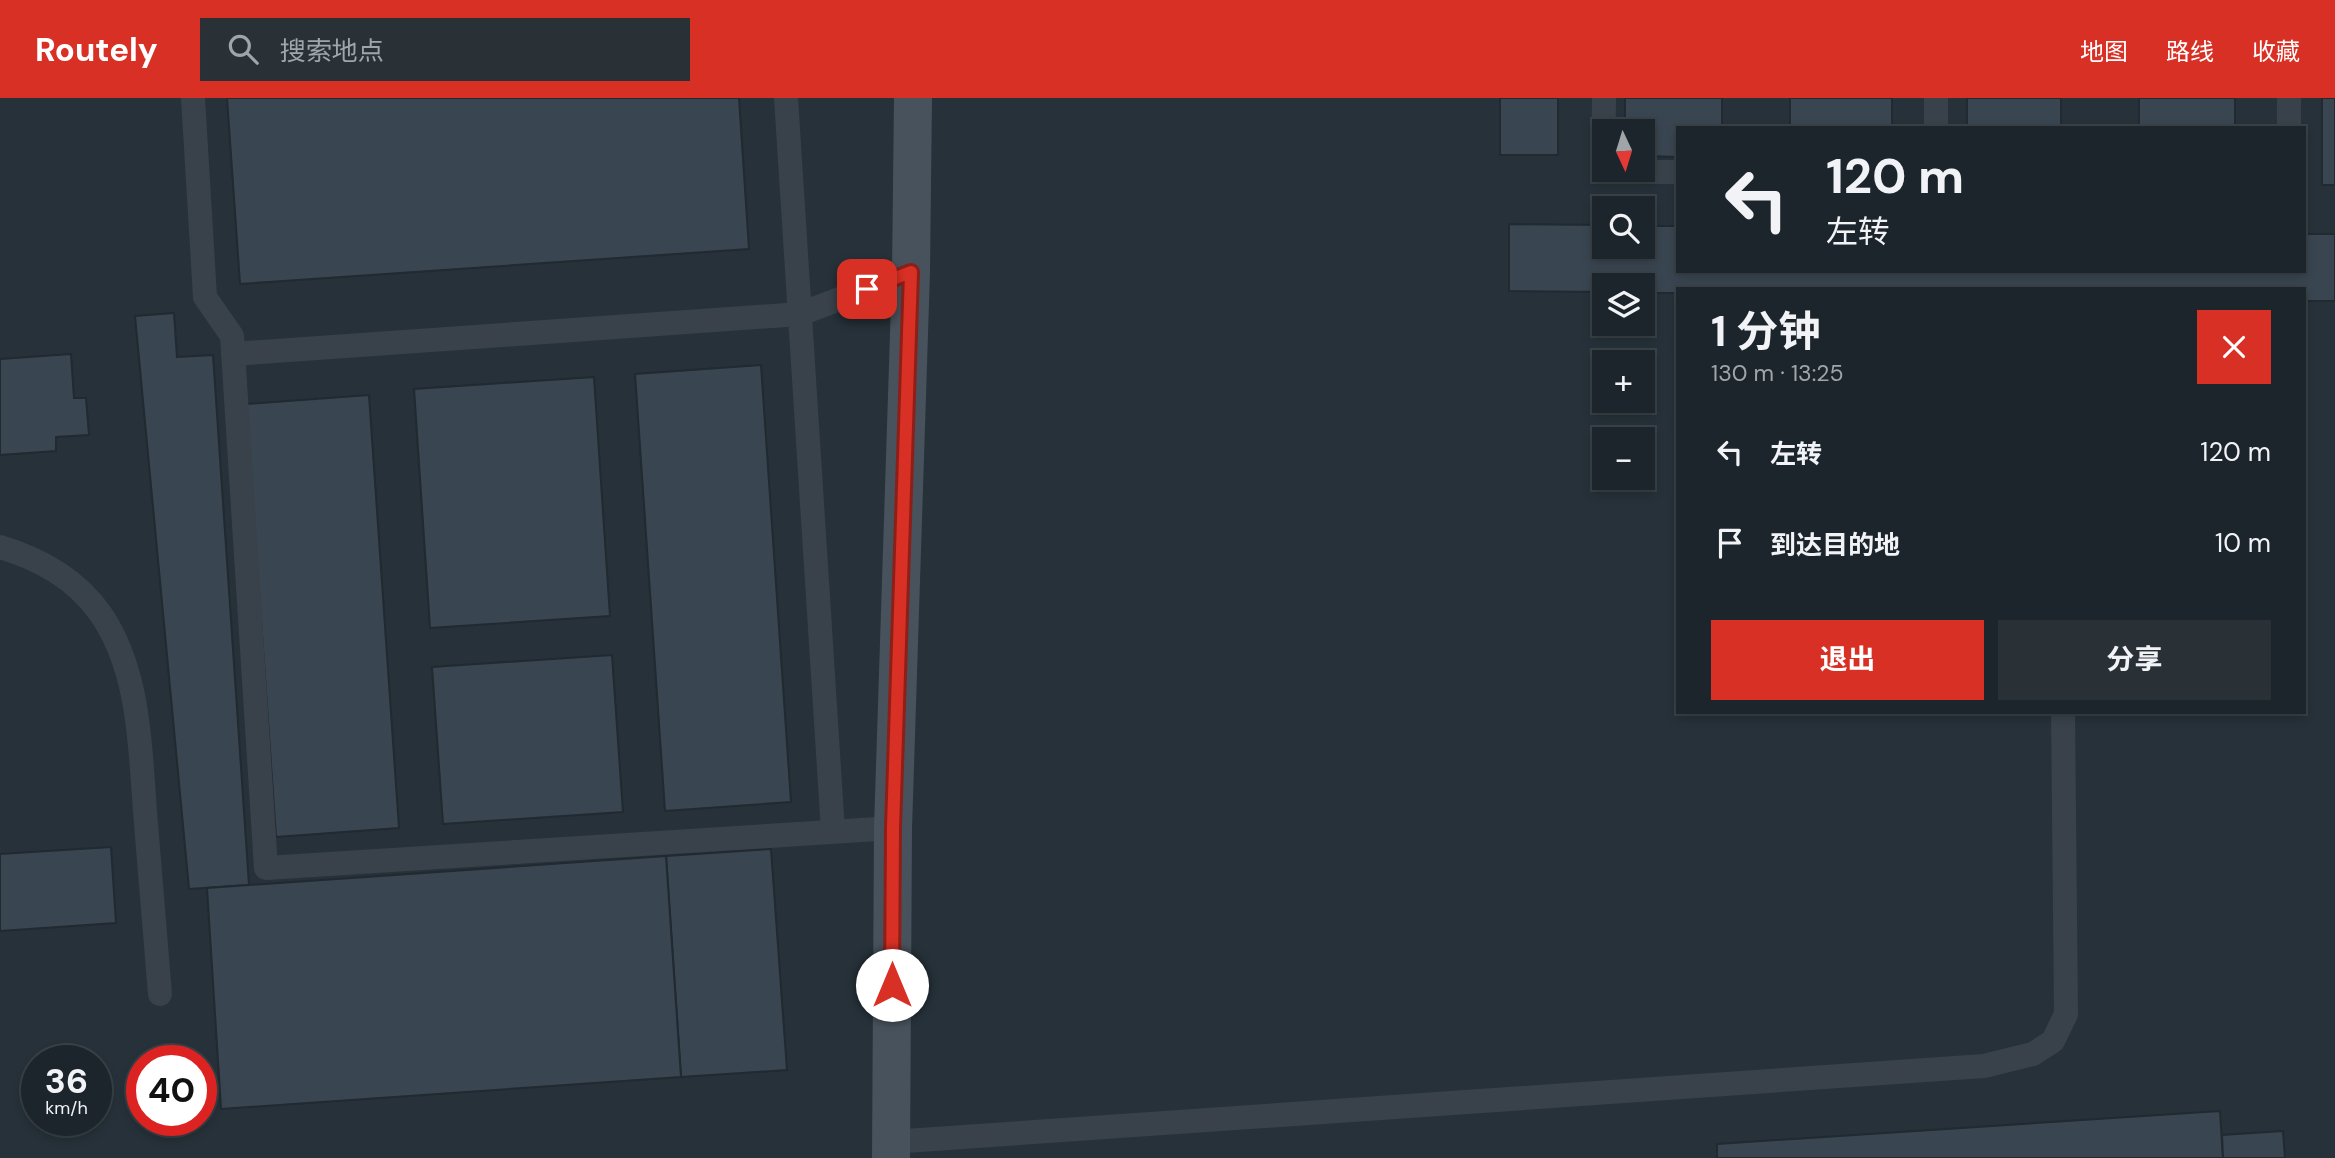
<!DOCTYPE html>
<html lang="zh">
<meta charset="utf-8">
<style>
:root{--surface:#1c252b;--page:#293137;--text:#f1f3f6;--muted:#a0a5a9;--line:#3a4247;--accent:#d93025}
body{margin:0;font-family:"DM Sans","Noto Sans SC",sans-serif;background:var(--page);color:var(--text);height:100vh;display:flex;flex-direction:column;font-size:26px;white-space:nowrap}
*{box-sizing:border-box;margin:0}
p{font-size:23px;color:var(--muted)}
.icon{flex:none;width:38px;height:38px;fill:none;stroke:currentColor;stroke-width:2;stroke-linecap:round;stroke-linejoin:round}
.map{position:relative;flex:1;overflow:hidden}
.drawer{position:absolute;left:1676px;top:189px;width:630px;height:427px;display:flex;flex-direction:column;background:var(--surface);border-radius:0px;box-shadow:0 4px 10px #0003,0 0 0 2px var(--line)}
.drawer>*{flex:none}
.hud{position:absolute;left:1676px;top:28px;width:630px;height:147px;border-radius:0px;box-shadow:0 4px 10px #0003,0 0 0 2px var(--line);background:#1c252b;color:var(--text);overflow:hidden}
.needle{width:46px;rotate:176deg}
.fabs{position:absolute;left:1592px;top:21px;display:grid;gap:14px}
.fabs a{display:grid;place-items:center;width:63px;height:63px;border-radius:0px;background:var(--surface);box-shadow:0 4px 10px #0003,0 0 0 2px var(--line);font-size:35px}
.speed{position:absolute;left:21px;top:947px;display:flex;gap:14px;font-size:35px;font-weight:700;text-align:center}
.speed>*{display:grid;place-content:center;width:91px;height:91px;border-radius:50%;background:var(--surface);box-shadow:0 4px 10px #0003,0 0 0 2px var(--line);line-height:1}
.speed small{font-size:18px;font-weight:400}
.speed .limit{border:10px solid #d22;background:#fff;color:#111}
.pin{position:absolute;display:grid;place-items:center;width:60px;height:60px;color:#fff;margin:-30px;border-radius:14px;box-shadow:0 4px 10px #0006}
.me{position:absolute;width:77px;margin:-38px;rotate:0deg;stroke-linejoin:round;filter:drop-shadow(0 0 5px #0008)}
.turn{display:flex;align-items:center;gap:24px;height:147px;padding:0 35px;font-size:32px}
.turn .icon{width:91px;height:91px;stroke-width:2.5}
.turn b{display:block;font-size:49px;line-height:60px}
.round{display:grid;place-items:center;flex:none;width:74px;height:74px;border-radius:0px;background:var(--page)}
.head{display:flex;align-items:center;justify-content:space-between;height:119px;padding:0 35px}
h1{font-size:42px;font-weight:700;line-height:52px}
.button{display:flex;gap:14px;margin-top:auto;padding:14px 35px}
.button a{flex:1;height:80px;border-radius:0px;background:var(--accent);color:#fff;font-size:28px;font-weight:700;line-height:80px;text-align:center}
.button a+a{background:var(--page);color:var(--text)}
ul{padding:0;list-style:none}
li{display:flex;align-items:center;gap:21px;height:91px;padding:0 35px}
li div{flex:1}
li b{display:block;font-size:26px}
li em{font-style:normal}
header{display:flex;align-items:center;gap:42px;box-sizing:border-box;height:98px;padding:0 35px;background:var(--accent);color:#fff}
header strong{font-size:33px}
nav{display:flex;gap:38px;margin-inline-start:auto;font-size:24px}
.search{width:490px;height:63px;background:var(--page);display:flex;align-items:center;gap:18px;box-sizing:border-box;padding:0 24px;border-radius:0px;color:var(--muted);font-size:26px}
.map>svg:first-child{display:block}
</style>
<header>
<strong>Routely</strong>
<div class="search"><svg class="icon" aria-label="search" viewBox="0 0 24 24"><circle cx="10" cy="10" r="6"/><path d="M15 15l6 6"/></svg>搜索地点</div>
<nav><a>地图</a><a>路线</a><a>收藏</a></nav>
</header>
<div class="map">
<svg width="2335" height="1060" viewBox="0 0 2335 1060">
<rect width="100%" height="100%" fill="#263139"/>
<g fill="#394550" stroke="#212931" stroke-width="2">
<polygon points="227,0 739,0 749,151 240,186"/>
<rect x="1500" y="0" width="58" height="57"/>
<polygon points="1625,0 1722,0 1722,30 1678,30 1678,59 1643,58 1643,33 1625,33"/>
<rect x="1790" y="0" width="102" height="30"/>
<rect x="1967" y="0" width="94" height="30"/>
<rect x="2139" y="0" width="96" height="30"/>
<rect x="2322" y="0" width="13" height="87"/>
<polygon points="1509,126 1605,127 1605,149 1643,149 1643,128 1678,128 1678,173 2305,173 2305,136 2335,136 2335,203 2305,203 2305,191 1678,191 1678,195 1643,195 1643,187 1605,187 1605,194 1509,193"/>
<polygon points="174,215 177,259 213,257 249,787 189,791 135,218"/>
<polygon points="71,256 74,300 86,300 89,337 56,339 56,353 0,357 0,261"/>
<polygon points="761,267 791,704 665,713 635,276"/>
<polygon points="594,279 610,518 430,530 414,291"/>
<polygon points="369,297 399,730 276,739 246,306"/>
<polygon points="612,557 623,714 443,726 432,569"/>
<polygon points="111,749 116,825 0,833 0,756"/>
<polygon points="771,751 787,972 681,979 666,758"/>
<polygon points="666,758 681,979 221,1011 207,790"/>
<polygon points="2220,1013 2223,1060 1717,1060 1717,1046"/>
<polygon points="2283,1033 2285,1060 2223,1060 2222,1037"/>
</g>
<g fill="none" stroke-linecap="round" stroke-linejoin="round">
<g stroke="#39424a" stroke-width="24">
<polyline points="193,0 205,199 232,238 266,770 893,730"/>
<polyline points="786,0 833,733"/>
<polyline points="1604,0 1603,74 1678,74"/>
<polyline points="1936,30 1936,0"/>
<polyline points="2289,30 2289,0"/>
<polyline points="233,256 800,216 911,174"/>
<path d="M0,449c40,12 75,31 100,66 42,60 40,142 46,211 5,57 9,113 14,170"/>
<polyline points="891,1044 1984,968 2033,956 2053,943 2066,916 2063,614"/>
</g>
<polyline stroke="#48525c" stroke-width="38" points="891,1060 893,730 911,174 913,0"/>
</g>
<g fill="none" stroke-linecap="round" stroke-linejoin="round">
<g stroke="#8d1f18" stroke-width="18">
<polyline id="route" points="867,191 911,174 893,730 892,887"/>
</g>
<use href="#route" stroke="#d93025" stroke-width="12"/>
</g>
</svg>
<div class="fabs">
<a><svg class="needle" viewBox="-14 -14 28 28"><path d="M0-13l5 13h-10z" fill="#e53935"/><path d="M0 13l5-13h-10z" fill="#a0a5a9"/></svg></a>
<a><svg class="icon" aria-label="search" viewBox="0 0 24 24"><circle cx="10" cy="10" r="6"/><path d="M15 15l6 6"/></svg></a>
<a><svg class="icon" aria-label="layers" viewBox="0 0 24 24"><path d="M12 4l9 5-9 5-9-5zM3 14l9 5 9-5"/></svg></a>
<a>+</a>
<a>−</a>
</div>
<div class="speed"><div>36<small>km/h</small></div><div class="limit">40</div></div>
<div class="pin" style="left:867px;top:191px;background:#d93025"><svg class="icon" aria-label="arrive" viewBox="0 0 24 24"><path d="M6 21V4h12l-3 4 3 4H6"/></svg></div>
<svg class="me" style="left:892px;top:887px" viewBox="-20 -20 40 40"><circle r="19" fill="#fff"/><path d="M0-13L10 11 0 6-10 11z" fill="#d93025"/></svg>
<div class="hud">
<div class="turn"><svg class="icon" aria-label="left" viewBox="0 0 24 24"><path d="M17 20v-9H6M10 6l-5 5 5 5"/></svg><div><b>120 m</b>左转</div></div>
</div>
<section class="drawer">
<div class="head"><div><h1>1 分钟</h1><p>130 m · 13:25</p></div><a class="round" style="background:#d93025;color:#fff"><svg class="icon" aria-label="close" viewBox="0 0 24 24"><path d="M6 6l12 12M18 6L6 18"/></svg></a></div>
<ul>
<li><svg class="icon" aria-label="left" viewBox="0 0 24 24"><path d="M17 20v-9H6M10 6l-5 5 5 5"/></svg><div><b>左转</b></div><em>120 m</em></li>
<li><svg class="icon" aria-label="arrive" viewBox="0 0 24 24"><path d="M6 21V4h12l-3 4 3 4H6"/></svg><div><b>到达目的地</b></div><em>10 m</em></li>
</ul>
<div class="button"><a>退出</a><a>分享</a></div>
</section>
</div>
